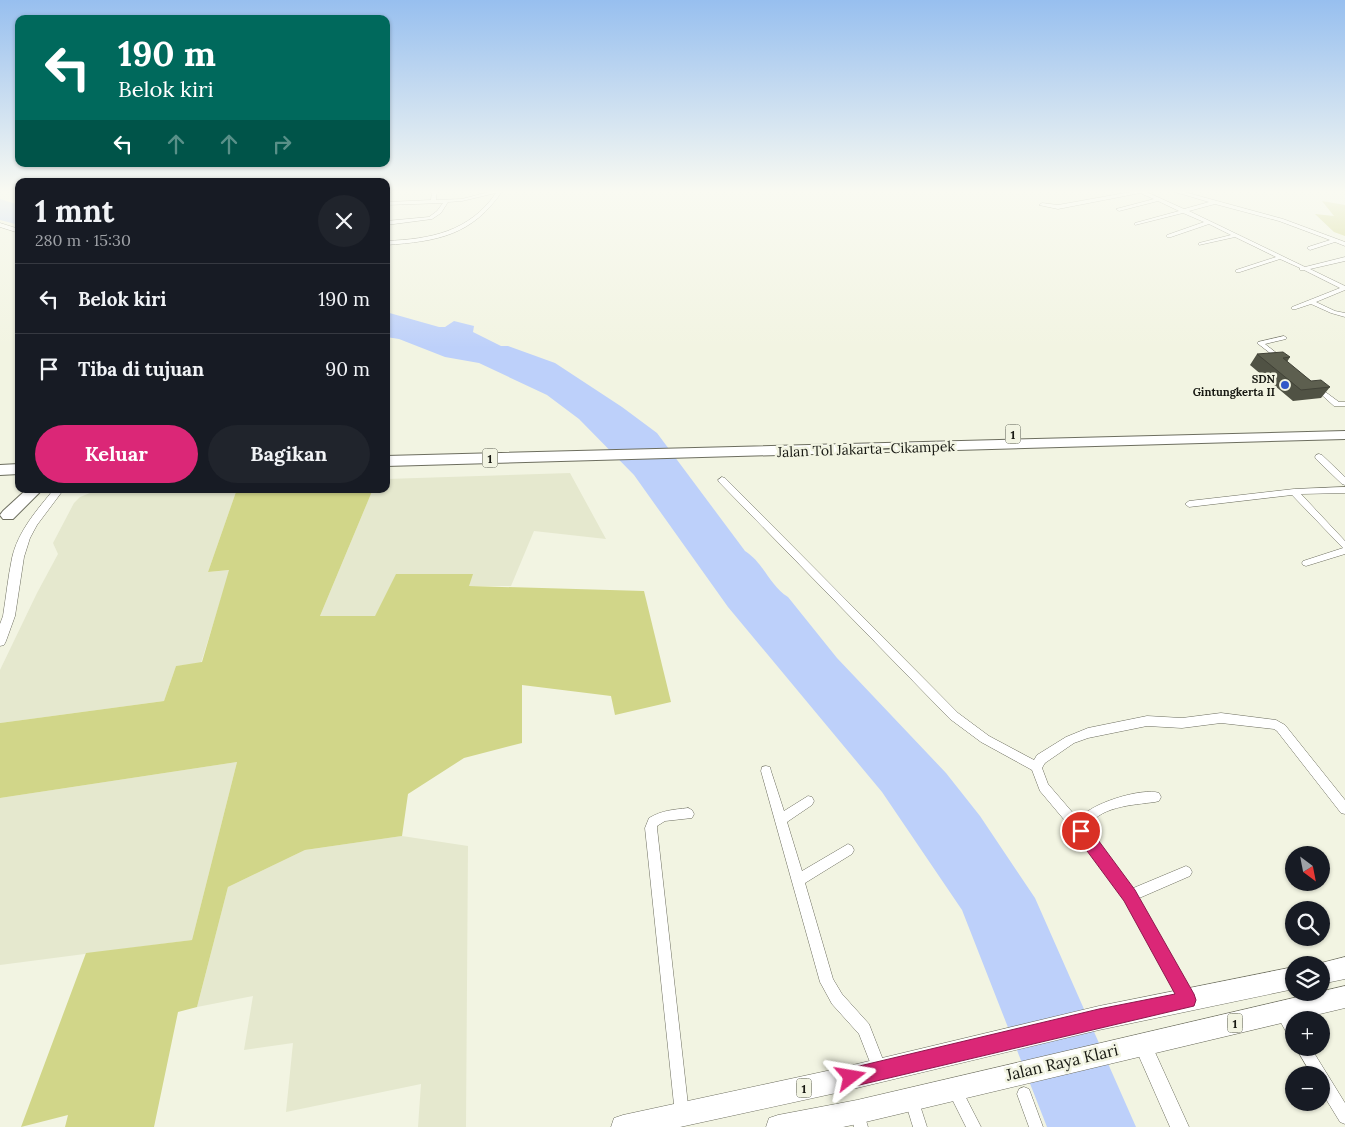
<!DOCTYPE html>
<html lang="id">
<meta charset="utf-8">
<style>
:root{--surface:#171b24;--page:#20242c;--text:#f1f3f6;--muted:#9ea1a6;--line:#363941;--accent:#db2777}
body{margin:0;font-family:Lora,serif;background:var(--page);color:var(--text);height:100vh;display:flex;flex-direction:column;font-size:19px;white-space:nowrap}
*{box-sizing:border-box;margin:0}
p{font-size:16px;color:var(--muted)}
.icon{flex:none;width:28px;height:28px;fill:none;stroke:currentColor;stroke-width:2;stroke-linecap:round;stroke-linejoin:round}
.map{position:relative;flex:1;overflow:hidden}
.sheet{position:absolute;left:15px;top:178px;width:375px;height:315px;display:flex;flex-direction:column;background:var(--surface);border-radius:10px;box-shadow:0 1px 4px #0004}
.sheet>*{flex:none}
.banner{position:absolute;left:15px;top:15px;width:375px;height:152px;border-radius:10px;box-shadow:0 1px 4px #0004;background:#00695c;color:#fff;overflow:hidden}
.needle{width:32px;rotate:148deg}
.tools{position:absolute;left:1285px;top:846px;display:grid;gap:10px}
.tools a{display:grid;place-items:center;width:45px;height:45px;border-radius:50%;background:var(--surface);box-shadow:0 1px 4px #0004;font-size:25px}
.pin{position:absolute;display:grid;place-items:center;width:42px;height:42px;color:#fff;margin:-21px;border:2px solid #fff;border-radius:50%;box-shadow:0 1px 5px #0007}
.me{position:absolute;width:55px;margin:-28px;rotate:76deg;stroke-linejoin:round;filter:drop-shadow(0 0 4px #0008)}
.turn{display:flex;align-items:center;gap:18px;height:105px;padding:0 20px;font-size:22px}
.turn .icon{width:65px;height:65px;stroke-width:2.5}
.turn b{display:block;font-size:35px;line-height:42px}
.lanes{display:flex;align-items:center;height:48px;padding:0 20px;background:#0003;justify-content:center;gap:25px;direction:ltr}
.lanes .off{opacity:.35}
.round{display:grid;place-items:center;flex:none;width:52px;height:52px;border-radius:26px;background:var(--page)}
.head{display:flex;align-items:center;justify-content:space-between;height:85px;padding:0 20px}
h1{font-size:30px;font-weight:800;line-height:38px}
.primary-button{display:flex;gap:10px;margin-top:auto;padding:10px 20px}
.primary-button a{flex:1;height:58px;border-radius:30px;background:var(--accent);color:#fff;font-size:20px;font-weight:800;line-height:58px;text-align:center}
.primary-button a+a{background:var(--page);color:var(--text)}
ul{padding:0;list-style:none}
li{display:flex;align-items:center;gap:15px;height:70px;padding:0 20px;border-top:1px solid var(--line)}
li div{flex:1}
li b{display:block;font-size:19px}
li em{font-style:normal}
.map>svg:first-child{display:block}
</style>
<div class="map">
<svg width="1345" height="1127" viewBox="0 0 1345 1127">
<rect width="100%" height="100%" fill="#f2f4e2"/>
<g fill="#e5e8ce">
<polygon points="570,473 606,539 534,531 511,586 468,586 472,574 375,616 320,616 373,489 386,489 386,479"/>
<polygon points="164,489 237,489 208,572 230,570 201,663 176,666 164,701 0,723 0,670 37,593 58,554 53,543 74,503 80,497 90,493"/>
<polygon points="237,762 192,940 0,965 0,798"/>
<polygon points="402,836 468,846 466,1127 418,1127 421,1084 286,1112 293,1043 244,1050 253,996 197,1007 228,887 305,850"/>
</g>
<g fill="#d1d689">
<polygon points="1322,201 1345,205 1345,236 1334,232 1315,214 1334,216"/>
<polygon points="237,489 373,489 320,616 375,616 396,574 473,574 469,586 644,591 671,702 615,715 611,696 522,685 522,743 464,758 408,794 402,836 305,850 228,887 197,1007 178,1012 154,1127 65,1127 68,1115 21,1127 86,953 192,940 237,762 0,798 0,723 164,701 176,666 202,662 229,570 208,572"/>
</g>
<g fill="#bdd0fa">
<polygon points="0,199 19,205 19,225 0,220"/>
<path d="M386,312l53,15h6l9,-6 20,5 -1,6 28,14h7l47,17 67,44 35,26 88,118c19,12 25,35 43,46l49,61 109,115 34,43 55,82 101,229h-89l-85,-217 -80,-118 -154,-185 -94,-132 -55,-56 -32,-24 -68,-32 -34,-6 -46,-18 -13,-2z"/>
</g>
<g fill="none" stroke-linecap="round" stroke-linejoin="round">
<g stroke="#6d6e5f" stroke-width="1">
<g id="minor">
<path d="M386,190h4l-2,12 43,-2 1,-10h5l-1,10 26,-1 34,-9h7c-31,46 -65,51 -117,55v-4c45,-2 83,-9 110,-48l-34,8 -14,1 -7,11 -9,6 -46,6v-4l43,-4 8,-6 6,-8 -57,2z"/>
<polygon points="1135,190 1142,190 1184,209 1209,202 1168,190 1177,190 1283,219 1345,242 1345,246 1335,242 1310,250 1307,248 1308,247 1330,240 1279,221 1215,204 1189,211 1305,267 1345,257 1345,261 1310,269 1345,286 1345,290 1316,302 1335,311 1345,313 1345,317 1331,313 1311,304 1296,309 1292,309 1292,307 1340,288 1304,270 1300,270 1300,268 1280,259 1240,272 1236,272 1236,270 1276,257 1235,237 1199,245 1199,243 1231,235 1209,224 1171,237 1167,237 1167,235 1204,222 1183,213 1135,225 1135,223 1179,211 1158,201 1119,211 1116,209 1154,199 1140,193 1058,209 1039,205 1042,203 1058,205 1136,191"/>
<polygon points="1284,336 1287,338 1286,339 1265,344 1283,358 1283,360 1279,360 1257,343 1258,342"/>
<polygon points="1316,385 1339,402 1345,402 1345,406 1334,406 1314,388 1313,387"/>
<polygon points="1319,454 1322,455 1345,477 1345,485 1342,484 1316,459 1315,457 1316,455"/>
<path d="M722,477l3,1 233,235 31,23 45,24 3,-5 29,-18 22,-9 59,-12 35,2 39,-5 55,7 9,5 60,75v14l-4,-1 -64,-82 -3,-2 -53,-6 -39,5 -35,-2 -59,12 -14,5 -29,20 -3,5 6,16 31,36c8,-16 64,-33 80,-27l2,4 -2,4 -4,1c-21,3 -59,4 -68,28l44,59 55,-23 4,2 2,4 -2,4 -53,23 55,94 2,5 -2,5 -5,2 -5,-2 -57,-103 -48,-65 -37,-44 -8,-21 -51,-28 -31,-23 -231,-237 -1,-2z"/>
<polygon points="1345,487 1345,493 1301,494 1345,541 1345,554 1306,566 1303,565 1302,563 1303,561 1343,548 1292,495 1189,507 1185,504 1189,501 1294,489"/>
<polygon points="766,766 770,767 771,771 784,811 808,796 812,797 814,801 812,805 787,822 802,871 848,844 852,846 854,850 852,854 805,883 833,979 842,994 869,1024 887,1070 885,1075 880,1077 875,1075 859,1034 832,1004 820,982 761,771 762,767"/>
<path d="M688,808l4,2 2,4 -2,4 -27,3 -8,5v2l32,286 -2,5 -5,2 -5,-2 -2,-5 -30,-286 4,-10c14,-8 23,-8 39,-10z"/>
<path d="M1282,1005c14,6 12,21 12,34l-5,-2 -14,-25 2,-5z"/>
<polygon points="1296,1048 1311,1048 1345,1103 1345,1124 1340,1122 1321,1091 1321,1075 1312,1075"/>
<polygon points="954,1082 959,1084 981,1127 966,1127 947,1089 949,1084"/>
<polygon points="1024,1087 1029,1089 1043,1127 1029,1127 1017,1094 1019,1089"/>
<polygon points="912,1094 917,1096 927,1127 913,1127 905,1101 907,1096"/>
<polygon points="857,1105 862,1107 868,1127 854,1127 850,1112 852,1107"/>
</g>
</g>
<g stroke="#6d6e5f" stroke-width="1">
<g id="tertiary">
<polygon points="0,223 19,229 19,233 0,227"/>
<path d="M54,489h10l-27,36 -7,13 -6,19 -9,59 -9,25 -2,4 -4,1v-22l3,-8c3,-19 5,-39 9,-58 6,-27 25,-48 42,-69z"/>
<polygon points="1143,1036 1149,1039 1189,1127 1170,1127 1134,1045 1137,1039"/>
</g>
</g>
<g stroke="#6d6e5f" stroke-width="1">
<g id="trunk">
<polygon points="1345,957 1345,979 1321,984 1321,965 1313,965"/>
<polygon points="1294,967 1294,989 1099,1030 836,1093 680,1127 611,1127 614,1118 623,1115 836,1069 1099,1006"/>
<polygon points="1345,986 1345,1008 857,1124 843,1127 766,1127 769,1118 778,1115 857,1100"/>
</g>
</g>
<g stroke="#6d6e5f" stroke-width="2">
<g id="motorway">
<polygon points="1345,431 1345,439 386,466 386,456"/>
<polygon points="19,464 19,474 0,475 0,465"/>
<polygon points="27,489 43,489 13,519 3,519 0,515 3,511"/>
</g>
</g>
<use href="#minor" fill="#fff" fill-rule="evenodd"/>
<use href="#tertiary" fill="#fff" fill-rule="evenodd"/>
<use href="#trunk" fill="#fff" fill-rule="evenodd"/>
<use href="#motorway" fill="#fff" fill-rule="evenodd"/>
</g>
<polygon fill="#505244" points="1257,354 1290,357 1287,362 1311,381 1330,387 1321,398 1293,401 1250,365"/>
<polygon fill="#5d5f4f" stroke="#414237" points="1283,352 1290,357 1283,358 1311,381 1321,380 1330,387 1301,390 1257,354"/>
<linearGradient id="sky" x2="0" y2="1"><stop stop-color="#97bfef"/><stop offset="0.55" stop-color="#f9faf2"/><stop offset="1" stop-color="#f9faf2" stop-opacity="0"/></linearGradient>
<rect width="1345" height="348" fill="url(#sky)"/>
<polygon fill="#db2777" stroke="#8e194d" points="1081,823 1087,825 1135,890 1194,994 1196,1000 1194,1006 851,1087 844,1084 842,1077 844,1071 851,1068 1099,1009 1175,994 1124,901 1076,836 1074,831 1076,825"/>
<circle fill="#3258c8" stroke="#f2f4e2" stroke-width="2" cx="1285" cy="385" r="5"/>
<g text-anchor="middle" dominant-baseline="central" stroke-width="5" stroke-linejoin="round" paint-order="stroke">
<g font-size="11" font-weight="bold" fill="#181913" stroke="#f2f4e2" text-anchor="end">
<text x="1275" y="379">SDN<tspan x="1275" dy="13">Gintungkerta II</tspan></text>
</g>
<g fill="#f2f4e2" stroke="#595b51" stroke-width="1">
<rect x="1005.5" y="424.5" width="15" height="19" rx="4"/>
<rect x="482.5" y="448.5" width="15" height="19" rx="4"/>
<rect x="1227.5" y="1013.5" width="15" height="19" rx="4"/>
<rect x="796.5" y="1078.5" width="15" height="19" rx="4"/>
</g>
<g font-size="12" font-weight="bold" fill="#181913">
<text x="1013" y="434">1</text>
<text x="490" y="458">1</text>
<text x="1235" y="1023">1</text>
<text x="804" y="1088">1</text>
</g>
<g font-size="14" fill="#181913" stroke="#f2f4e2">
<text transform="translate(866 449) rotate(-2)">Jalan Tol Jakarta–Cikampek</text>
</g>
<g font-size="16" fill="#181913" stroke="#f2f4e2">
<text transform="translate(1062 1062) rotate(-13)">Jalan Raya Klari</text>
</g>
</g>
</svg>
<div class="tools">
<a><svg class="needle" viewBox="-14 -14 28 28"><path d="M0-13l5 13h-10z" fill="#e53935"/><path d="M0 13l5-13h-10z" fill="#9ea1a6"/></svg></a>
<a><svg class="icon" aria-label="search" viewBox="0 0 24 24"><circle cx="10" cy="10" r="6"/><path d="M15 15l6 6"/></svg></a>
<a><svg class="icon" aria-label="layers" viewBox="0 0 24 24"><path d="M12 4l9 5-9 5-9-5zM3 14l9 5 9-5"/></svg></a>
<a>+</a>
<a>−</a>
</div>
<div class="pin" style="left:1081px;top:831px;background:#d93025"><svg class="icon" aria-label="arrive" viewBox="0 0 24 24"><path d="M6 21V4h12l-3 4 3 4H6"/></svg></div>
<svg class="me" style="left:851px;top:1077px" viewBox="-20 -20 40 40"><path d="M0-17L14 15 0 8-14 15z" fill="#db2777" stroke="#fff" stroke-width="4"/></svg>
<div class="banner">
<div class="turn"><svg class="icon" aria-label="left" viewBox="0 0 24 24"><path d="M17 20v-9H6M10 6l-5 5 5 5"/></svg><div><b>190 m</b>Belok kiri</div></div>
<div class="lanes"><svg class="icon" aria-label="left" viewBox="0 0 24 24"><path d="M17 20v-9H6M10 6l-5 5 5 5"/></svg><svg class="icon off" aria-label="ahead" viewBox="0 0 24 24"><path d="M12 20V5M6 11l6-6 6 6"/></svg><svg class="icon off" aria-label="ahead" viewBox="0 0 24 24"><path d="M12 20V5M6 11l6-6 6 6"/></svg><svg class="icon off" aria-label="right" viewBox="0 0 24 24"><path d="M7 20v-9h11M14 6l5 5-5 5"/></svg></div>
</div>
<section class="sheet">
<div class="head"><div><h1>1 mnt</h1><p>280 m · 15:30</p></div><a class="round"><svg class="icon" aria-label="close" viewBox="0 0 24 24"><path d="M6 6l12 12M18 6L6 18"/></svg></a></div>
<ul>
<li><svg class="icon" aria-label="left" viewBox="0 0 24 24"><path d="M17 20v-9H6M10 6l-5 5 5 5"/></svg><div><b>Belok kiri</b></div><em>190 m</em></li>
<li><svg class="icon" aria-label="arrive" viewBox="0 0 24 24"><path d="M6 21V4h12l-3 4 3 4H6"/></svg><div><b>Tiba di tujuan</b></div><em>90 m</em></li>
</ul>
<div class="primary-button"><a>Keluar</a><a>Bagikan</a></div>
</section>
</div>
